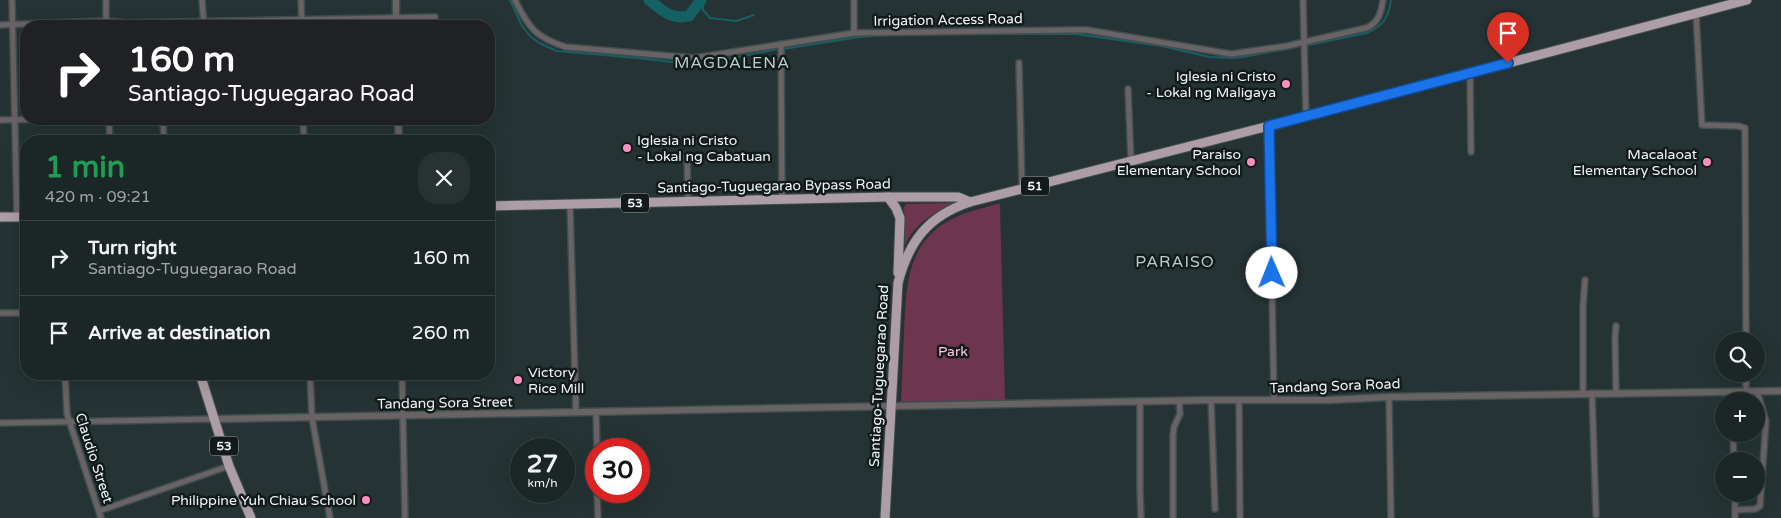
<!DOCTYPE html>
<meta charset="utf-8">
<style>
:root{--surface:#1c2627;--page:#293233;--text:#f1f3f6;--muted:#a0a5a7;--line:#3a4344}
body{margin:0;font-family:"Varela Round",sans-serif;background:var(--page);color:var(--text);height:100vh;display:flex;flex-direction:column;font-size:19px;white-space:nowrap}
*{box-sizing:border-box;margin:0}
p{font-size:16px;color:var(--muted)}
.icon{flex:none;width:28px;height:28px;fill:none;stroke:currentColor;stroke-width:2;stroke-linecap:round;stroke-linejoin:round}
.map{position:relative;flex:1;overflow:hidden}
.panel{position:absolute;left:20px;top:135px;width:475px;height:245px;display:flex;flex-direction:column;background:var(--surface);border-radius:20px;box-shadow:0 5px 20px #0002,0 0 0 1px var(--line)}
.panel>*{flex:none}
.guide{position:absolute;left:20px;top:20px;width:475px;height:105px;border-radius:20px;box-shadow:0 5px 20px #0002,0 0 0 1px var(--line);background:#202124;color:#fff;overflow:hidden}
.controls{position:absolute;left:1715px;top:332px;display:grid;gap:10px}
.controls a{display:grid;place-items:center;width:50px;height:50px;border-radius:50%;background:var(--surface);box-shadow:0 5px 20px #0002,0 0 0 1px var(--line);font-size:25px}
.speed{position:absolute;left:510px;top:438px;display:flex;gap:10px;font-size:25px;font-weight:700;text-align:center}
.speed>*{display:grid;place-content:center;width:65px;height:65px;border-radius:50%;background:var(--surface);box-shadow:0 5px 20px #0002,0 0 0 1px var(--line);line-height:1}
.speed small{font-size:12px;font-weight:400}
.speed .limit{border:8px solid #d22;background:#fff;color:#111}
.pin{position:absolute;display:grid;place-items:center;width:42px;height:42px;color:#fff;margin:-51px -21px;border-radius:50% 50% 50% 0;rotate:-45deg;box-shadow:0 0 5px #0007}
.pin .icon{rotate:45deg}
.me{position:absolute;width:55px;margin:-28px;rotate:359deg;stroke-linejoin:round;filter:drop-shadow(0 0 4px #0008)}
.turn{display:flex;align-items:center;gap:18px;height:105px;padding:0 25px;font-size:22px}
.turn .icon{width:65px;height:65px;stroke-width:2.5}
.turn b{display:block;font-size:35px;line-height:42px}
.round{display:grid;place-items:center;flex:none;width:52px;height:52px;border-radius:20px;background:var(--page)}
.head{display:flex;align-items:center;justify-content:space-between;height:85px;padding:0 25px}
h1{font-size:30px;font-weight:800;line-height:38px;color:#1e9e55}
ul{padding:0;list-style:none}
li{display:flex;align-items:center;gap:15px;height:75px;padding:0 25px;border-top:1px solid var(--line)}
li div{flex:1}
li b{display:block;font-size:19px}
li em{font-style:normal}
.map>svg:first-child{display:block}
</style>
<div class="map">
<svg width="1781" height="518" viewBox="0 0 1781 518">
<rect width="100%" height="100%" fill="#253334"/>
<g fill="#6e354e">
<path d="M957,203c-23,9 -41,19 -52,42v-30l-2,-6 3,-5z"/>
<path d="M1000,203l5,198 -104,1c1,-23 2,-46 3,-70 2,-44 2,-90 48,-113 15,-8 32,-11 48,-16z"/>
</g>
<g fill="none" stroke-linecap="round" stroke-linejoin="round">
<g stroke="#156064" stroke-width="2">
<polyline points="510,0 522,26 530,36 539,43 557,51 637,58 698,65 778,49"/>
<polyline points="702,0 703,10 710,18 736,21 754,15"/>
<polyline points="928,34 1076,34 1161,46 1210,57 1231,58 1243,57 1297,47"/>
<path d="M1309,45l58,-12c16,-7 22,-16 24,-33"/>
<polyline points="783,49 860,37 888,35"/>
</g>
<path stroke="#156064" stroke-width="11" d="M649,0c13,10 22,20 40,16l12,-16"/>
<g stroke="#414e4f" stroke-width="8">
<g id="minor">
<polyline points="12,0 17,217"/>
<polyline points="106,0 106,26"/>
<polyline points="202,0 204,26"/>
<polyline points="301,0 302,26"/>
<path d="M515,0c13,27 21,38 51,47l128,11 160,-25 217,-3h16l144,24 56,-8 79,-18c13,-5 15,-16 17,-28"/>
<polyline points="1303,0 1306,115"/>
<polyline points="1696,13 1702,125 1738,126 1745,128 1746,341"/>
<polyline points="0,25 106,21 127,23 435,17"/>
<polyline points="854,33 854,0"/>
<polyline points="781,44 782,200"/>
<polyline points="1019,63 1022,189"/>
<polyline points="1470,73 1471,152"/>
<polyline points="1128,89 1131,161"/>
<polyline points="109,119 110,141"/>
<polyline points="163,119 164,141"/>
<polyline points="303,119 304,141"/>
<polyline points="0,120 51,119"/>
<polyline points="1269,126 1274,400"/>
<polyline points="687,157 688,202"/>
<polyline points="570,204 576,413"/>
<polyline points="0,313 26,313"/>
<polyline points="65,374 67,414 101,518"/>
<polyline points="310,374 312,418 330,518"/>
<polyline points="402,374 405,518"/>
<polyline points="1746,391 1746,374"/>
<polyline points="1732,392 1732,401"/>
<polyline points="1583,393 1583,306 1585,280"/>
<polyline points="1592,393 1596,515"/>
<polyline points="1616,393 1615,338 1616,326"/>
<polyline points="1389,397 1391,518"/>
<polyline points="1211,400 1215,509"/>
<polyline points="1239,401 1240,518"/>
<polyline points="1140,402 1140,489 1141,518"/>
<polyline points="596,412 597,449"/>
<polyline points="0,423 215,419"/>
<polyline points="1733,434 1734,461"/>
<polyline points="597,491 598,518"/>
<polyline points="1735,494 1735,518"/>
<polyline points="1735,510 1755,509 1760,506 1766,421 1757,391"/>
<polyline points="99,511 229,466"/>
<polyline points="1173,518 1173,436 1174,427 1180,414 1179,401"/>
</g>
</g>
<g stroke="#414e4f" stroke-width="9">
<g id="tertiary">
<polyline points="396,0 396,26"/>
<polyline points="398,119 399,141"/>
<polyline points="215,419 1211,400 1329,400 1389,397 1781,391"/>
</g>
</g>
<g stroke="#414e4f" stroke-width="11">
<g id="trunk">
<polyline points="888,197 896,208 900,218 898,273"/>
<polyline points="489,206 888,197 958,197 970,202"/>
<polyline points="0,217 26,217"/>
<polyline points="200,374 229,466 251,518"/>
<path d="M885,518l13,-235c11,-42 30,-67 72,-81l299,-76 478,-126"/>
</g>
</g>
<use href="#minor" stroke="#696365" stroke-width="5"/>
<use href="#tertiary" stroke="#696365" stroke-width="6"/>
<use href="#trunk" stroke="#ac9ea4" stroke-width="9"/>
</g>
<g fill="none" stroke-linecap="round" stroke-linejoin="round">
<g stroke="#114b97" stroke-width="12">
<polyline id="route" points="1272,273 1269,126 1508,63"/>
</g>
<use href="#route" stroke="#1a73e8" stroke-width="9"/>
</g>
<g fill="#fd8ebe" stroke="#131a1a" stroke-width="2">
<circle cx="1286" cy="84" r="5"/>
<circle cx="627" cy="148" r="5"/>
<circle cx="1251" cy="162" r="5"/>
<circle cx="1707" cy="162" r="5"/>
<circle cx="518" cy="380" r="5"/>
<circle cx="366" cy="500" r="5"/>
</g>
<g text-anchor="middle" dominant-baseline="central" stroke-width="5" stroke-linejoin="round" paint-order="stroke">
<g fill="#131a1a" stroke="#acb5b5" stroke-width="1">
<rect x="1021" y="176.5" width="28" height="19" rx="4"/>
<rect x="621" y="193.5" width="28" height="19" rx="4"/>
<rect x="210" y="436.5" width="28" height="19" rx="4"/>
</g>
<g font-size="12" font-weight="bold" fill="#eef7f7">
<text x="1035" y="186">51</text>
<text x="635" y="203">53</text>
<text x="224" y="446">53</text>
</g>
<g font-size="14" fill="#eef7f7" stroke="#131a1a">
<text transform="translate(948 20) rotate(-1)">Irrigation Access Road</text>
<text transform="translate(774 186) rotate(-1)">Santiago-Tuguegarao Bypass Road</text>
<text transform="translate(879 376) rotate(-87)">Santiago-Tuguegarao Road</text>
<text transform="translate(1335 386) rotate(-2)">Tandang Sora Road</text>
<text transform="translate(445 403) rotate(-1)">Tandang Sora Street</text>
<text transform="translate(94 458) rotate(72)">Claudio Street</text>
</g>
<g font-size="14" fill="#eef7f7" stroke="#131a1a" text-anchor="end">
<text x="1276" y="76">Iglesia ni Cristo<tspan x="1276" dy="16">- Lokal ng Maligaya</tspan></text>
<text x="637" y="140" text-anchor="start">Iglesia ni Cristo<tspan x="637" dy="16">- Lokal ng Cabatuan</tspan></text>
<text x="1241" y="154">Paraiso<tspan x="1241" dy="16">Elementary School</tspan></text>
<text x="1697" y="154">Macalaoat<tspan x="1697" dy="16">Elementary School</tspan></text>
<text x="528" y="372" text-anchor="start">Victory<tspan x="528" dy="16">Rice Mill</tspan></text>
<text x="356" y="500">Philippine Yuh Chiau School</text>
</g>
<g font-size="14" fill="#ffc6dc" stroke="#131a1a">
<text x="953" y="351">Park</text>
</g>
<g font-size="16" letter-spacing="1" fill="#bacbcc" stroke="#131a1a">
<text x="732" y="63">MAGDALENA</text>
<text x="1175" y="262">PARAISO</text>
</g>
</g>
</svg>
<div class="controls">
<a><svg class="icon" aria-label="search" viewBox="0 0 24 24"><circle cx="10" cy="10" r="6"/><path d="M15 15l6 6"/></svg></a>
<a>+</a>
<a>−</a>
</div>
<div class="speed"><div>27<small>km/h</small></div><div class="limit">30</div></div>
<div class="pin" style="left:1508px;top:63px;background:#d93025"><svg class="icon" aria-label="arrive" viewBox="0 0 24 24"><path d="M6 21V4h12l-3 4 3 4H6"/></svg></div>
<svg class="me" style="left:1272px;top:273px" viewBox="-20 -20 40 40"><circle r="19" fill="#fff"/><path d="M0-13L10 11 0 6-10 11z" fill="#1a73e8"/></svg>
<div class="guide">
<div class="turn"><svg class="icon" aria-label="right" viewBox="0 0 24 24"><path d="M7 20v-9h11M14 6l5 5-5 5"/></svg><div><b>160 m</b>Santiago-Tuguegarao Road</div></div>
</div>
<section class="panel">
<div class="head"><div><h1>1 min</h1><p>420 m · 09:21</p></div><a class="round"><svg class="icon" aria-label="close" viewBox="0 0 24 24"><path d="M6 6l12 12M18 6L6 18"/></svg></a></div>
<ul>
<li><svg class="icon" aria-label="right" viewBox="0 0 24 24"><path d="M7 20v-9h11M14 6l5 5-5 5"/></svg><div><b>Turn right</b><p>Santiago-Tuguegarao Road</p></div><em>160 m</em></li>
<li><svg class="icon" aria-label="arrive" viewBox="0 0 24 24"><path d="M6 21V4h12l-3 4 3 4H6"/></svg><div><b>Arrive at destination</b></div><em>260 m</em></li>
</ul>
</section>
</div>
